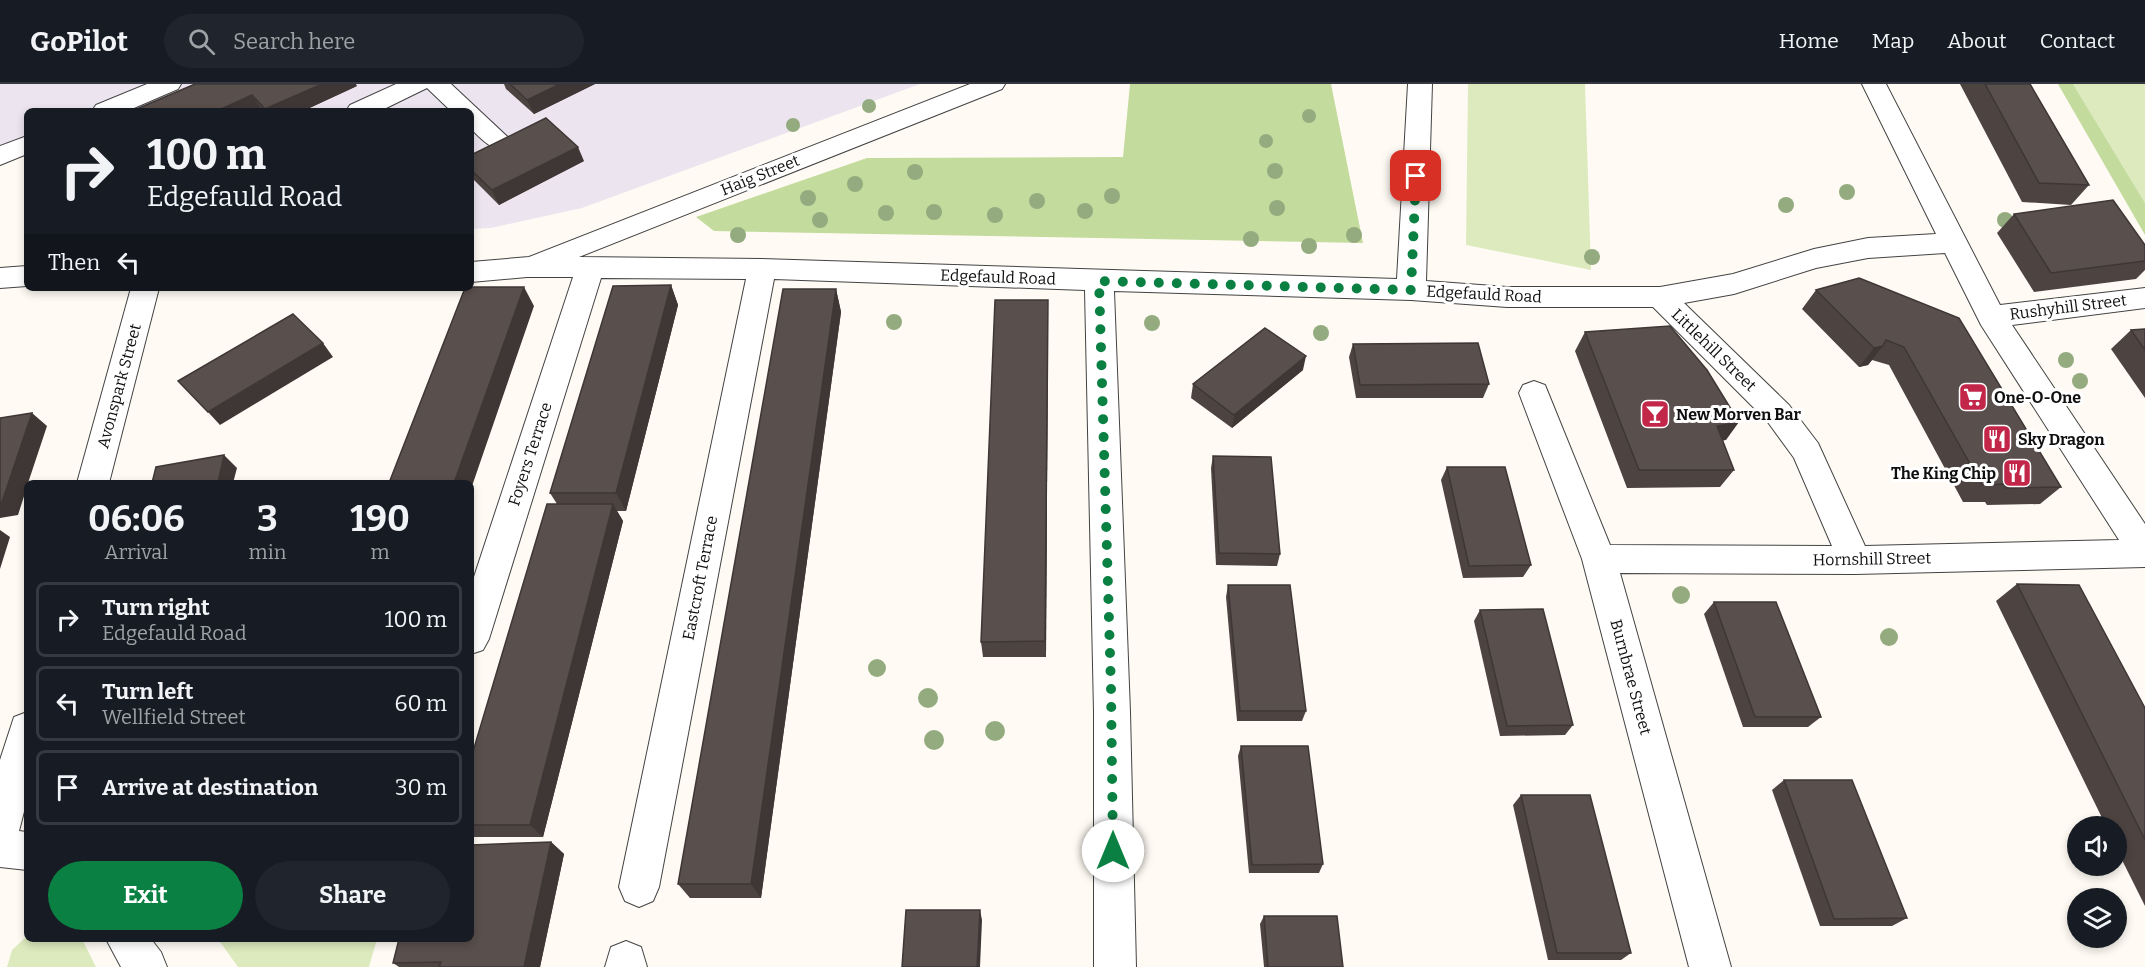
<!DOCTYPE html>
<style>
:root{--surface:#171b24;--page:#20242c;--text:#f1f3f6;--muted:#9ea1a6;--line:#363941;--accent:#0b8043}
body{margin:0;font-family:Bitter,serif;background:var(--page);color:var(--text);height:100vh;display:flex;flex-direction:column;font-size:22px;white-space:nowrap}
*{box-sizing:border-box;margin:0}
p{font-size:20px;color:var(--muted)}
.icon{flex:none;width:33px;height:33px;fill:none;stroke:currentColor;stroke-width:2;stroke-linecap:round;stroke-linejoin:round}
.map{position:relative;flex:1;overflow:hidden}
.side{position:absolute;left:24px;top:396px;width:450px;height:462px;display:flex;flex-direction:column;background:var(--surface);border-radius:9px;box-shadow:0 3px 9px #0003}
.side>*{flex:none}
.top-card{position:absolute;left:24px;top:24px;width:450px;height:183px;border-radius:9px;box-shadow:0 3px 9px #0003;background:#171b24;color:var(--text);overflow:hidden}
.tools{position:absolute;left:2067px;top:732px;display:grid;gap:12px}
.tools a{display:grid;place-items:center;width:60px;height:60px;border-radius:50%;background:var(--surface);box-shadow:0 3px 9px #0003;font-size:30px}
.pin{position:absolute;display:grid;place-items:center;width:51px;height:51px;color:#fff;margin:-26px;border-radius:12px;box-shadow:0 3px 9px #0006}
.me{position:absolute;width:66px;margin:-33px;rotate:0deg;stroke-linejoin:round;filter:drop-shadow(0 0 4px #0008)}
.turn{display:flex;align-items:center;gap:21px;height:126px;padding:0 24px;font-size:27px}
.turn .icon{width:78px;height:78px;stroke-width:2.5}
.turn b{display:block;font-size:42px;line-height:51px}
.then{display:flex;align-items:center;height:57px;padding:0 24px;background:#0003;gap:12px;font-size:22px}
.eta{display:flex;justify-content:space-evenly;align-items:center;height:102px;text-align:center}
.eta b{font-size:36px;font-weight:700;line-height:42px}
.button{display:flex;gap:12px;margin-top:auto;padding:12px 24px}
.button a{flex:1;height:69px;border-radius:36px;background:var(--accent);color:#fff;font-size:24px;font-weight:700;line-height:69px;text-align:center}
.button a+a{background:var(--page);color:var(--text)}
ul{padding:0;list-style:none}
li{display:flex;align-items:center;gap:18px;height:75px;margin:0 12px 9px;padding:0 12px;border:3px solid var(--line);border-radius:9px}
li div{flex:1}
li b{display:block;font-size:22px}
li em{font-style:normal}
header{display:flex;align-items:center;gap:36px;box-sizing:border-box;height:84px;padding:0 30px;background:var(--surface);border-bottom:2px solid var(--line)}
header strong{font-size:28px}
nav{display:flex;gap:33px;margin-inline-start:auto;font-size:21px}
.search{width:420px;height:54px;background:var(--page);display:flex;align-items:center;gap:15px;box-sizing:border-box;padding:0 21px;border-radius:33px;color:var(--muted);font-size:22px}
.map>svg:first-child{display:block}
</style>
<header>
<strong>GoPilot</strong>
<div class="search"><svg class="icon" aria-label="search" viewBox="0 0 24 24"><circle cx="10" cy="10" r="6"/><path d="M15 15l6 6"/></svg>Search here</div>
<nav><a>Home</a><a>Map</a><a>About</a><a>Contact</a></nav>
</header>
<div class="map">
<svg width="2145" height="883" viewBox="0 0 2145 883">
<rect width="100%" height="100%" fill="#fffbf4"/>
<polygon fill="#ece5ef" points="0,0 920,0 582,124 491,144 471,145 471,27 27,27 27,65 0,63"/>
<g fill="#dceabd">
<polygon points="1468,0 1585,0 1591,186 1466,161"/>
<polygon points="2073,0 2145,0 2145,119"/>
<polygon points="27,852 27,855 82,855 96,883 7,883 12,866"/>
<polygon points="218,855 377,855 369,883 238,883"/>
</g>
<g fill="#c3db9c">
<polygon points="1130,0 1331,0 1363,159 714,147 696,133 867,74 1123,73"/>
<polygon points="2058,0 2073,0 2145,119 2145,151"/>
</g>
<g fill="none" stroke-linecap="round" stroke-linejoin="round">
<g stroke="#434343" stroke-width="2">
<g id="minor">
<polygon points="147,0 181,0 178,5 127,27 92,27 96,21"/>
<path d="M396,0h55l61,57 -4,6c-17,5 -25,-7 -37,-18v-18h-20l-24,-23 -47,23h-34l4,-6z"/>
<path d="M970,0h35l-3,5 -423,168 183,2 635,20 11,-195h24l-6,197 81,6h153l73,-13 81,-25 54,-11 68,-4 -74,-150h24l114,221 145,-17v20l-133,17 133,199v43l-290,7 -235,-1 111,394h-42l-107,-408 -63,-166 4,-8 11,-4 11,4 65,160 222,1 -38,-88 -27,-37 -114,-114h-146l-96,-7 -297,-9 16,421 6,255h-42v-255l-9,-422 -311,-11 -115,608 -6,14 -14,6 -14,-6 -6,-14 127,-608 -145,-1 -112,361 -6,11 -12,4v-68l102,-309h-46l-56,5v-20l58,-5zM1945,169l36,72 138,215 -254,6 -47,-103 -29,-38 -105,-102 50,-9 82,-26 52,-10z"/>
<polygon points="27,52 27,70 0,81 0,62"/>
<polygon points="27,182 27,202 0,204 0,184"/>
<polygon points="131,204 159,204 109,399 77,399"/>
<polygon points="27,628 27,716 19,747 27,748 27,786 0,783 0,676 14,633"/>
<polygon points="106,855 151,855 161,868 167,883 121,883"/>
<polygon points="626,857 641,863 647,883 605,883 611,863"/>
</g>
</g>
<use href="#minor" fill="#fff" fill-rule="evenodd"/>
</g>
<g fill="#94ab7f">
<circle cx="869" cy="22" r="7"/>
<circle cx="1309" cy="32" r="7"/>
<circle cx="793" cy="41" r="7"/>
<circle cx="1266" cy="57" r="7"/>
<circle cx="1275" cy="87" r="8"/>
<circle cx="915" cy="88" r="8"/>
<circle cx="855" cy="100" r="8"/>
<circle cx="1847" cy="108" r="8"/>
<circle cx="1112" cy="112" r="8"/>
<circle cx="808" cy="114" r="8"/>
<circle cx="1037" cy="117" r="8"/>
<circle cx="1786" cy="121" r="8"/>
<circle cx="1277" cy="124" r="8"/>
<circle cx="1085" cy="127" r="8"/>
<circle cx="934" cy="128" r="8"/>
<circle cx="886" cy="129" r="8"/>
<circle cx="995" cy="131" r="8"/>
<circle cx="820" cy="136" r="8"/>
<circle cx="2005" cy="136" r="8"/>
<circle cx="738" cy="151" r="8"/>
<circle cx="1354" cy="151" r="8"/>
<circle cx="1251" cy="155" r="8"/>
<circle cx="1309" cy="162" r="8"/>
<circle cx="1592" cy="173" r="8"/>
<circle cx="894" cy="238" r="8"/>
<circle cx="1152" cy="239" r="8"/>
<circle cx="1321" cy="249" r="8"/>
<circle cx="2066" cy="276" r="8"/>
<circle cx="2080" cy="297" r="8"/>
<circle cx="1681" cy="511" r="9"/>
<circle cx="1889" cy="553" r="9"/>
<circle cx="877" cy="584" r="9"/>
<circle cx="928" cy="614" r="10"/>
<circle cx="995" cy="647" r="10"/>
<circle cx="934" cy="656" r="10"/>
</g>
<g fill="#4d4442">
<polygon points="504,0 595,0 534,30 506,5"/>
<polygon points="1960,0 2030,0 2089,101 2071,121 2022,118"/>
<polygon points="357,2 303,27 263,27 262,26 259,27 132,27"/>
<polygon points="471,71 584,77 499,121 471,93"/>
<polygon points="2014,130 2145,161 2145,186 2136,195 2034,208 1997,149"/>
<polygon points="1859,194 2061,403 2040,420 1987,421 1985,418 1963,418 1889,281 1872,276 1868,281 1859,283 1802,225 1816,206"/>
<polygon points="671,201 678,221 626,427 617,427 623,437 543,753 471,753 471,674 557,420 550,409"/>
<polygon points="836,205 841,228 761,814 690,814 678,800"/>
<polygon points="1048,235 1046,573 983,573 981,558"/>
<polygon points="2145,245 2145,314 2111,265 2131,246"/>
<polygon points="1585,248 1726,356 1722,356 1734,386 1720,403 1627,404 1575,267"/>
<polygon points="1353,260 1489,300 1483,314 1356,314 1349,273"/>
<polygon points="1303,286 1232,344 1191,314 1193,300"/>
<polygon points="1213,372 1280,470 1277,482 1216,481 1211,384"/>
<polygon points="1447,383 1531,481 1523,493 1463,494 1441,396"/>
<polygon points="2017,500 2145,624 2145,822 2116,764 2116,742 2106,742 1996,517"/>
<polygon points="1228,501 1306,627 1302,637 1237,637 1226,513"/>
<polygon points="1714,518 1821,633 1808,643 1743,643 1704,530"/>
<polygon points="1480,526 1573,641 1565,651 1500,652 1474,537"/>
<polygon points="1241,662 1323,780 1319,789 1249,789 1238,672"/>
<polygon points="1784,696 1907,834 1892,842 1820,842 1772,706"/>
<polygon points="1521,711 1631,869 1621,876 1548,876 1513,721"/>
<polygon points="551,758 564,770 540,883 399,883 393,879"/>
<polygon points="1264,832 1343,883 1264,883 1260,840"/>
</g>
<g fill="#3e3736">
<polygon points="322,0 356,0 357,2 303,27 266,27 265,25"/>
<polygon points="560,0 595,0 534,30 527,16"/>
<polygon points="252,11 262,26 259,27 217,27"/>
<polygon points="578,63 584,77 499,121 492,106"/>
<polygon points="671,201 678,221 626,427 616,409"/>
<polygon points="524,203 534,222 471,405 471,399 454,399"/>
<polygon points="836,205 841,228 761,814 751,800"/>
<polygon points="1048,216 1048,235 1046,573 1045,557"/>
<polygon points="323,259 333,273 220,341 208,328"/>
<polygon points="1883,262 1868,281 1859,283 1874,264"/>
<polygon points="1306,272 1303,286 1232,344 1234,331"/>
<polygon points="32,329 47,342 28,399 27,399 27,403 18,431 0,434 0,419"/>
<polygon points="1739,338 1726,356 1704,360 1717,342"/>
<polygon points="224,371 237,384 233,399 218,399"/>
<polygon points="613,420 623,437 543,753 530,741"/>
<polygon points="0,446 10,453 0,485"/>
<polygon points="551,758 564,770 540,883 524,883"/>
<polygon points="980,826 982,836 980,883 977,883"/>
</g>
<g fill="#594f4d" stroke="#3e3736" stroke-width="1.5">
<polygon points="195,0 322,0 265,25 252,11 217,27 132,27"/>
<polygon points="510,0 560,0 527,16"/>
<polygon points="1985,0 2030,0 2089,101 2039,99"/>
<polygon points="546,34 578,63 492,106 471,86 471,71"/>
<polygon points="2113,116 2145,161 2145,177 2051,189 2014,130"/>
<polygon points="1859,194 1959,234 2061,403 2006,404 2004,400 1982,401 1904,263 1886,256 1883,262 1874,264 1816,206"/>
<polygon points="671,201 616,409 550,409 613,202"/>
<polygon points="471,203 524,203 454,399 389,399 465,204 471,204"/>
<polygon points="783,205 836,205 751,800 678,800"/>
<polygon points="995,216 1048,216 1045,557 981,558"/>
<polygon points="293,230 323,259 208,328 178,297"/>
<polygon points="1670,242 1707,286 1739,338 1717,342 1734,386 1639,386 1585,248"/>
<polygon points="1265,244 1306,272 1234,331 1193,300"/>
<polygon points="2145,245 2145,266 2131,246"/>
<polygon points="1478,259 1489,300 1360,301 1353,260"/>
<polygon points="32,329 2,418 0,419 0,334"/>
<polygon points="224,371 218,399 152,399 156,383"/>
<polygon points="1213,372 1271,373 1280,470 1219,469"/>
<polygon points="1447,383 1505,383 1531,481 1469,482"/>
<polygon points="547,420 613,420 530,741 471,741 471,674"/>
<polygon points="2017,500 2079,501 2145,624 2145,756"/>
<polygon points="1228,501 1290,501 1306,627 1240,627"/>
<polygon points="1714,518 1776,518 1821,633 1755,633"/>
<polygon points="1543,525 1573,641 1507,642 1480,526"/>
<polygon points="1241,662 1308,662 1323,780 1252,781"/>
<polygon points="1784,696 1852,696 1907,834 1834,835"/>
<polygon points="1521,711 1590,711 1631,869 1557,869"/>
<polygon points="551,758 524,883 439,883 441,878 393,879 399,855 471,855 471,761"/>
<polygon points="906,826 980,826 977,883 902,883"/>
<polygon points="1264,832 1337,832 1343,883 1268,883"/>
</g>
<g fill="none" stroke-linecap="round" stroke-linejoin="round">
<polyline stroke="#0b8043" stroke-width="10" stroke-dasharray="0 18" points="1113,767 1111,604 1099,197 1411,206 1416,92"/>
</g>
<defs>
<g id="supermarket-square" transform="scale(1.5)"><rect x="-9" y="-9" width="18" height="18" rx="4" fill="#c22749" stroke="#fff"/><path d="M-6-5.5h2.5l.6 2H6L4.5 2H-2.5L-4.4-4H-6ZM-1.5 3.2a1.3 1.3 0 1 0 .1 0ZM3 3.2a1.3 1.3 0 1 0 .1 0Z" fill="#fff"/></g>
<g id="bar-square" transform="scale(1.5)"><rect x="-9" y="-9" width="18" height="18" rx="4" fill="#c22749" stroke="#fff"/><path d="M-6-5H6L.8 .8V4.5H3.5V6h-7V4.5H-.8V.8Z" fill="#fff"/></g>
<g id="restaurant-square" transform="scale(1.5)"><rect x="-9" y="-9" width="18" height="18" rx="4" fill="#c22749" stroke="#fff"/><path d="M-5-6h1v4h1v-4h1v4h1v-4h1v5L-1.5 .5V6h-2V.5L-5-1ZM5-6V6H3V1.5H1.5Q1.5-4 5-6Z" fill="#fff"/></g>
</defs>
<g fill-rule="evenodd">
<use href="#supermarket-square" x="1973" y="313"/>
<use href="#bar-square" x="1655" y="330"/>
<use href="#restaurant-square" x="1997" y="355"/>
<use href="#restaurant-square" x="2017" y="389"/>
</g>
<g text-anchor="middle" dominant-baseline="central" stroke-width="6" stroke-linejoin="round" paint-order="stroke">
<g font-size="16" fill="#101010" stroke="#fff">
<text transform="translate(760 91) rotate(-22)">Haig Street</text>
<text transform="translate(998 193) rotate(2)">Edgefauld Road</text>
<text transform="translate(1484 210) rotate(3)">Edgefauld Road</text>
<text transform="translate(2068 223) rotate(-7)">Rushyhill Street</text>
<text transform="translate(1714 266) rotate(44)">Littlehill Street</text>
<text transform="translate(119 302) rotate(-75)">Avonspark Street</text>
<text transform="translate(530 370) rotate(-72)">Foyers Terrace</text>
<text transform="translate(1872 475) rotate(-1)">Hornshill Street</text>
<text transform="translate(700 494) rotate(-79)">Eastcroft Terrace</text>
<text transform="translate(1631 593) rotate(75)">Burnbrae Street</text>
</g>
<g font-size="16" font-weight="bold" fill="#101010" stroke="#fff" text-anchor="start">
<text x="1994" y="313">One-O-One</text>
<text x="1676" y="330">New Morven Bar</text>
<text x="2018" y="355">Sky Dragon</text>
<text x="1996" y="389" text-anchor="end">The King Chip</text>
</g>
</g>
</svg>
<div class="tools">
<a><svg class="icon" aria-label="sound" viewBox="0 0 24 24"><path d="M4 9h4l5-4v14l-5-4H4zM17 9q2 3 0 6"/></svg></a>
<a><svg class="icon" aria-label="layers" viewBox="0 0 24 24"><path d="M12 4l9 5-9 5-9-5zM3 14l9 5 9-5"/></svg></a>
</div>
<div class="pin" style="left:1416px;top:92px;background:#d93025"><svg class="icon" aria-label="arrive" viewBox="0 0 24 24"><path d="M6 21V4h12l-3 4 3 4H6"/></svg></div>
<svg class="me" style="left:1113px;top:767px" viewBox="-20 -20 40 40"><circle r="19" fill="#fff"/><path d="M0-13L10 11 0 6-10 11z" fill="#0b8043"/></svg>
<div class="top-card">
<div class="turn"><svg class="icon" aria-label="right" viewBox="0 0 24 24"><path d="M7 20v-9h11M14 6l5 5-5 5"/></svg><div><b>100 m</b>Edgefauld Road</div></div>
<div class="then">Then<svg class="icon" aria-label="left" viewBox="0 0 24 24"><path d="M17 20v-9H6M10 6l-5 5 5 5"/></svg></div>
</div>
<section class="side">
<div class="eta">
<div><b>06:06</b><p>Arrival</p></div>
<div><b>3</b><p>min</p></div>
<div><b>190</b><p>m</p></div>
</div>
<ul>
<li><svg class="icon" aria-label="right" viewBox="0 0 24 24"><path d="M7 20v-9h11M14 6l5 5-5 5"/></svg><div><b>Turn right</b><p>Edgefauld Road</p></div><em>100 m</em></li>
<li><svg class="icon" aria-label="left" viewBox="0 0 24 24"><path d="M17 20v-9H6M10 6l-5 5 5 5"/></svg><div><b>Turn left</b><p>Wellfield Street</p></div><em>60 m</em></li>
<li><svg class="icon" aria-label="arrive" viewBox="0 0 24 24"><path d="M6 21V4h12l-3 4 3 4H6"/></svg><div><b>Arrive at destination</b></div><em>30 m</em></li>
</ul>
<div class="button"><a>Exit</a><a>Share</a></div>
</section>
</div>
